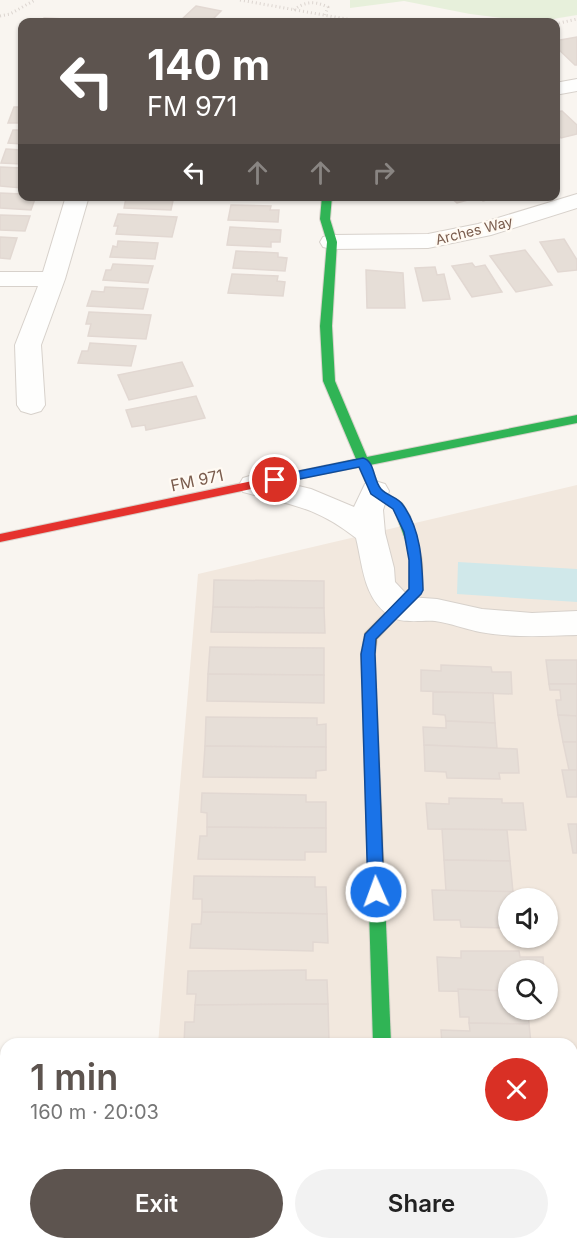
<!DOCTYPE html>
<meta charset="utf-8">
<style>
:root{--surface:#fff;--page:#f2f2f2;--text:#222;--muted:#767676;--accent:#5d544f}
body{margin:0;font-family:Inter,sans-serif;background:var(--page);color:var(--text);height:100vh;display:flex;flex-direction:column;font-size:22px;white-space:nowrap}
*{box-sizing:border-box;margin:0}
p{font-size:20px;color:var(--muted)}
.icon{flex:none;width:33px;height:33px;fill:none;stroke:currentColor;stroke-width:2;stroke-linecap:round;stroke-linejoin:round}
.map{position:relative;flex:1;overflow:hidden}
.panel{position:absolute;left:0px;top:1038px;width:578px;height:212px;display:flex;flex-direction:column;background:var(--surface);border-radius:18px 18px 0 0;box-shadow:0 2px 4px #0004}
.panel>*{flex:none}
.top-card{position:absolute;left:18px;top:18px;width:542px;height:183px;border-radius:12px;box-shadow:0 2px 4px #0004;background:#5d544f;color:#fff;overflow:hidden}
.tools{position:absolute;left:498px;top:888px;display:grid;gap:12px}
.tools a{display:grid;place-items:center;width:60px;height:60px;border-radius:50%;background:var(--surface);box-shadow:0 2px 4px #0004;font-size:30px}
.pin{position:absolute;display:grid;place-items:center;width:51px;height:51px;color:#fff;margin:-26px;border:3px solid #fff;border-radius:50%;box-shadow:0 2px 6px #0007}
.me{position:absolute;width:66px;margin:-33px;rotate:358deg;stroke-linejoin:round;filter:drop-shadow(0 0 4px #0008)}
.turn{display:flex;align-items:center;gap:21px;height:126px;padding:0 30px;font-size:27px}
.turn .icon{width:78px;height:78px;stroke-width:2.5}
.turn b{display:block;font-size:42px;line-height:51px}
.lanes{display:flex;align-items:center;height:57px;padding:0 30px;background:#0003;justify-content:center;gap:30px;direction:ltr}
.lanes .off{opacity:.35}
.round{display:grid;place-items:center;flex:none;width:63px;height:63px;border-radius:32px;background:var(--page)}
.headline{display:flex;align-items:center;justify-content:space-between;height:102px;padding:0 30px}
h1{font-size:36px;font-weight:600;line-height:45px;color:var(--accent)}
.primary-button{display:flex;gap:12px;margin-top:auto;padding:12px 30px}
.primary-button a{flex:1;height:69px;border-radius:36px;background:var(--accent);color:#fff;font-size:24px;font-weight:600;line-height:69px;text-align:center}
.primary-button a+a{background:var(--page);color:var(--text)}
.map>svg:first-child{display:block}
</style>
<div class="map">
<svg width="577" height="1249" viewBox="0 0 577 1249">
<rect width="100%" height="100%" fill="#f9f5f0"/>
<path fill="#f2e8de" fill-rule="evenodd" d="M577,485v764h-436v-5h431v-200h-414l40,-470zM508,898h40v40h-40zM508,970h40v40h-40z"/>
<polygon fill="#e7f0db" points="350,0 577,0 577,15 535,22 470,14 404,1 350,8"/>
<polygon fill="#d0e8ea" points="458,562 577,569 577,602 457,594"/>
<g fill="#e6ded7" stroke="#e2d8d2" stroke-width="1.5">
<polygon points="196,6 221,11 210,22 179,22"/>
<polygon points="44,18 85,20 84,22 42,22"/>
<polygon points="577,37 577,65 575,65 555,46 555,41"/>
<polygon points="14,107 22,107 22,123 8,123"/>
<polygon points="562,111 577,125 577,134 561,138 555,131 555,112"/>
<polygon points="13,130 22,130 22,144 8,143"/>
<polygon points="6,149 22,150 22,164 1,163"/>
<polygon points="0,167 22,168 22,188 0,186"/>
<polygon points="0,193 22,194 22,196 36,196 31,210 0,208"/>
<polygon points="132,196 174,196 171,210 124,208 126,198"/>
<polygon points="404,196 488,196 490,199 483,201 479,197 457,203 451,198"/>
<polygon points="231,205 271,206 270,210 279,210 278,222 228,220"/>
<polygon points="118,214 177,217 172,237 116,234 118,226 114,226"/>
<polygon points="0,215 30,216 25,231 0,230"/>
<polygon points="230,227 281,230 280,242 271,242 271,247 227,245"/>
<polygon points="0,237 17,238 10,259 0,258"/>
<polygon points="564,239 577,260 577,270 558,272 540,242"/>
<polygon points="118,241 158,243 155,259 110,257 113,246 117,247"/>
<polygon points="525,250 552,285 516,292 490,256"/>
<polygon points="236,251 278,253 278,257 287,258 285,271 233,268"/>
<polygon points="472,263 475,267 485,265 502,292 472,297 452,266"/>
<polygon points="113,264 153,266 148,283 103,280 106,270 111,270"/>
<polygon points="435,267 437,275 444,274 450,299 423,301 415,268"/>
<polygon points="366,270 403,273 405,308 367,308"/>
<polygon points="232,274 278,276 277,281 285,282 283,296 228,293"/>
<polygon points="105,287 148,289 143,309 87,306 92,291 104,292"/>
<polygon points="89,312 151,315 146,339 88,336 91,324 86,324"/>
<polygon points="90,343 136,346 131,366 78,363 82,351 88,351"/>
<polygon points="182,362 193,386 129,400 118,375"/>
<polygon points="196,396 205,418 146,430 145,425 132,427 126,410"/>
<polygon points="214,580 324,581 324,608 213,607"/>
<polygon points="213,607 324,608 325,633 211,632"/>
<polygon points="210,647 324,648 324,675 208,674"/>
<polygon points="546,660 577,660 577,684 549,684"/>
<polygon points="441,665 491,667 492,672 511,672 512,694 421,691 421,670 441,671"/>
<polygon points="208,674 324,675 324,703 207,701"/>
<polygon points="549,684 577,684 577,716 558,715 556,700 561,700 560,690 550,690"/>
<polygon points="433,692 493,693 495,723 446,721 445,715 433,714"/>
<polygon points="558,715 577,716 577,742 563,742"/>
<polygon points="206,717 317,718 317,725 326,724 326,747 205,746"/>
<polygon points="446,721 495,723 497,748 424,745 423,727 446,728"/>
<polygon points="563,742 577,742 577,770 569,770"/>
<polygon points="424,745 517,749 519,773 499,773 500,779 447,778 446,772 425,771"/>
<polygon points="205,746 326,747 326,770 316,771 316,778 203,777"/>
<polygon points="562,770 577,770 577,797 567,797"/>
<polygon points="202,793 306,795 306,802 326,802 326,828 207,827 207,813 201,812"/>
<polygon points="449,798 502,799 502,803 523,803 526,830 428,829 426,803 449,804"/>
<polygon points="568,824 577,824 577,853 573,853"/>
<polygon points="207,827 326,828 326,852 305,852 305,860 198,859 200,836 207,836"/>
<polygon points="442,829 507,830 510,861 444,860"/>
<polygon points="444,860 510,861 513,892 446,891"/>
<polygon points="194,876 315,877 315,887 326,887 327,914 202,912 202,899 193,899"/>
<polygon points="432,890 536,892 537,898 508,898 508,928 461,927 460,920 434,920"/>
<polygon points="202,912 327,914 328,943 313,942 313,951 190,948 192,924 201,924"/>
<polygon points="461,951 519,951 520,957 543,957 544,970 508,970 508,992 439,991 437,957 461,958"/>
<polygon points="306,970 306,980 327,980 328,1004 195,1005 196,994 187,994 188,971"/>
<polygon points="458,989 508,991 508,1010 528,1010 529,1024 469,1023 469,1017 460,1017"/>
<polygon points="328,1004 329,1041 305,1041 305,1044 184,1044 185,1022 194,1022 195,1005"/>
<polygon points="469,1023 529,1024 531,1044 442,1044 441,1030 470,1031"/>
<polygon points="171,1244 329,1244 329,1249 170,1249"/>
<polygon points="472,1244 550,1244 551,1249 472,1249"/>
</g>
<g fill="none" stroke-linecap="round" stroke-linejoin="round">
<g stroke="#d7d1cb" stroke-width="2">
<g id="street">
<polygon points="577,79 577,91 555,95 555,83"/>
<polygon points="577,194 577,208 491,235 428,248 332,249 323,247 320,242 323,237 332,235 428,234 478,224"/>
<polygon points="66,196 89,196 65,279 41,345 45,405 41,411 31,414 21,411 17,405 15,345 38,286 0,286 0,272 43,272"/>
<path d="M253,475l58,14 43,18 11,-23 10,-3 10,3 4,7 -6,19 2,23 9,35 1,14 14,15 28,2 45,10 50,4 45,-2v24c-32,1 -65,3 -97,-3 -15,-3 -30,-9 -45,-11 -13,-1 -34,3 -45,-5 -27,-18 -27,-50 -34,-78 -41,-32 -65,-33 -113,-46l-4,-7 4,-7z"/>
<polygon points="368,1244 412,1244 413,1249 369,1249"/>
</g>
</g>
<g stroke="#d9d2cb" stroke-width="2">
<g id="fast">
<polygon points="322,196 332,196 330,219 337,242 332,326 335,381 367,457 577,415 577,423 370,465 380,489 402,503 410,516 418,542 412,547 406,542 394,509 371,494 359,467 328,473 322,469 324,466 356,459 323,381 320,326 327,242 320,219"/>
<polygon points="376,868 382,870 384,875 391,1044 373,1044 368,875 370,870"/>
</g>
</g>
<g stroke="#d9d2cb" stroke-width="2">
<polygon id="slow" points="412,537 418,542 422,560 423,590 377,639 375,654 384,875 382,880 376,882 370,880 368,875 361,654 365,633 409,589 410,560 406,542"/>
</g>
<g stroke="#d9d2cb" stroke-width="2">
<polygon id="jam" points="328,465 332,466 334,469 332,472 0,542 0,534"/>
</g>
<g stroke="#dcd5d0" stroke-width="3" stroke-dasharray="1 3" stroke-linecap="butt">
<polyline points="240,0 363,22"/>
<path d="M294,10c11,-9 21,-9 34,-3l-3,8"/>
<polyline points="0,16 10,14 35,0"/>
<polyline points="555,24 577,19"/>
</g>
<use href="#street" fill="#fefefd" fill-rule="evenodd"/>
<use href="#fast" fill="#30b455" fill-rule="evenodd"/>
<use href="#slow" fill="#ff9f0a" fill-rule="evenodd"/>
<use href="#jam" fill="#e5322d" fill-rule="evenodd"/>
</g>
<path fill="#1a73e8" stroke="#114b97" stroke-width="1.5" d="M363,458c12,3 10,22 18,31 6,7 17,8 22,16 18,25 19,56 20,85l-2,4 -45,45 -1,15 9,238 -2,5 -6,2 -5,-2 -3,-5 -7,-238 4,-20 44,-45v-29l-5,-28 -11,-23 -22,-15 -12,-27 -84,17 -6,-4 6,-4z"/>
<g text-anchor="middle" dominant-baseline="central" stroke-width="4.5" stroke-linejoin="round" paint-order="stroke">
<g font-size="14" fill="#7a5c4d" stroke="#fffaf3">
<text transform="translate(474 230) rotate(-14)">Arches Way</text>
</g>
<g font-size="16" fill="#7a5c4d" stroke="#fffaf3">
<text transform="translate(197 480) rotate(-12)">FM 971</text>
</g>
</g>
</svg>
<div class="tools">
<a><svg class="icon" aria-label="sound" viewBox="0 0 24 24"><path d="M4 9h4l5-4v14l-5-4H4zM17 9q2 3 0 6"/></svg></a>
<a><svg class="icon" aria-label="search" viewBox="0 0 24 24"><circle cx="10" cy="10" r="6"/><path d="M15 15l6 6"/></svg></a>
</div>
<div class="pin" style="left:275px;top:480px;background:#d93025"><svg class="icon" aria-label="arrive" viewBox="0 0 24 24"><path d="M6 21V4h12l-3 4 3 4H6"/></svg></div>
<svg class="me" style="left:376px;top:892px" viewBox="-20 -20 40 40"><circle r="17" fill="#1a73e8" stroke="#fff" stroke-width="3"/><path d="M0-11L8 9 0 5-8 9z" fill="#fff"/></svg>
<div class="top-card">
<div class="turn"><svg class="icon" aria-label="left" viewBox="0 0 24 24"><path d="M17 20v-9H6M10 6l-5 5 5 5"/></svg><div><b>140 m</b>FM 971</div></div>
<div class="lanes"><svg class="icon" aria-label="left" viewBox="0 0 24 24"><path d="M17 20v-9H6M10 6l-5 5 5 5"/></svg><svg class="icon off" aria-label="ahead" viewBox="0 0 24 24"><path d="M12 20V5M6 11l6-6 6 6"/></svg><svg class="icon off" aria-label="ahead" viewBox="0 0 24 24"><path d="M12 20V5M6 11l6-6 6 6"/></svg><svg class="icon off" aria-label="right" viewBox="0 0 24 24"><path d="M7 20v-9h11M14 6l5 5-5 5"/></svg></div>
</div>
<section class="panel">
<div class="headline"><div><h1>1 min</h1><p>160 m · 20:03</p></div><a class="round" style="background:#d93025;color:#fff"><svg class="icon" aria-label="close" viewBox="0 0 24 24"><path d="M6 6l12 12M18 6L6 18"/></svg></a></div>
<div class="primary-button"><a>Exit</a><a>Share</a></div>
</section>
</div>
